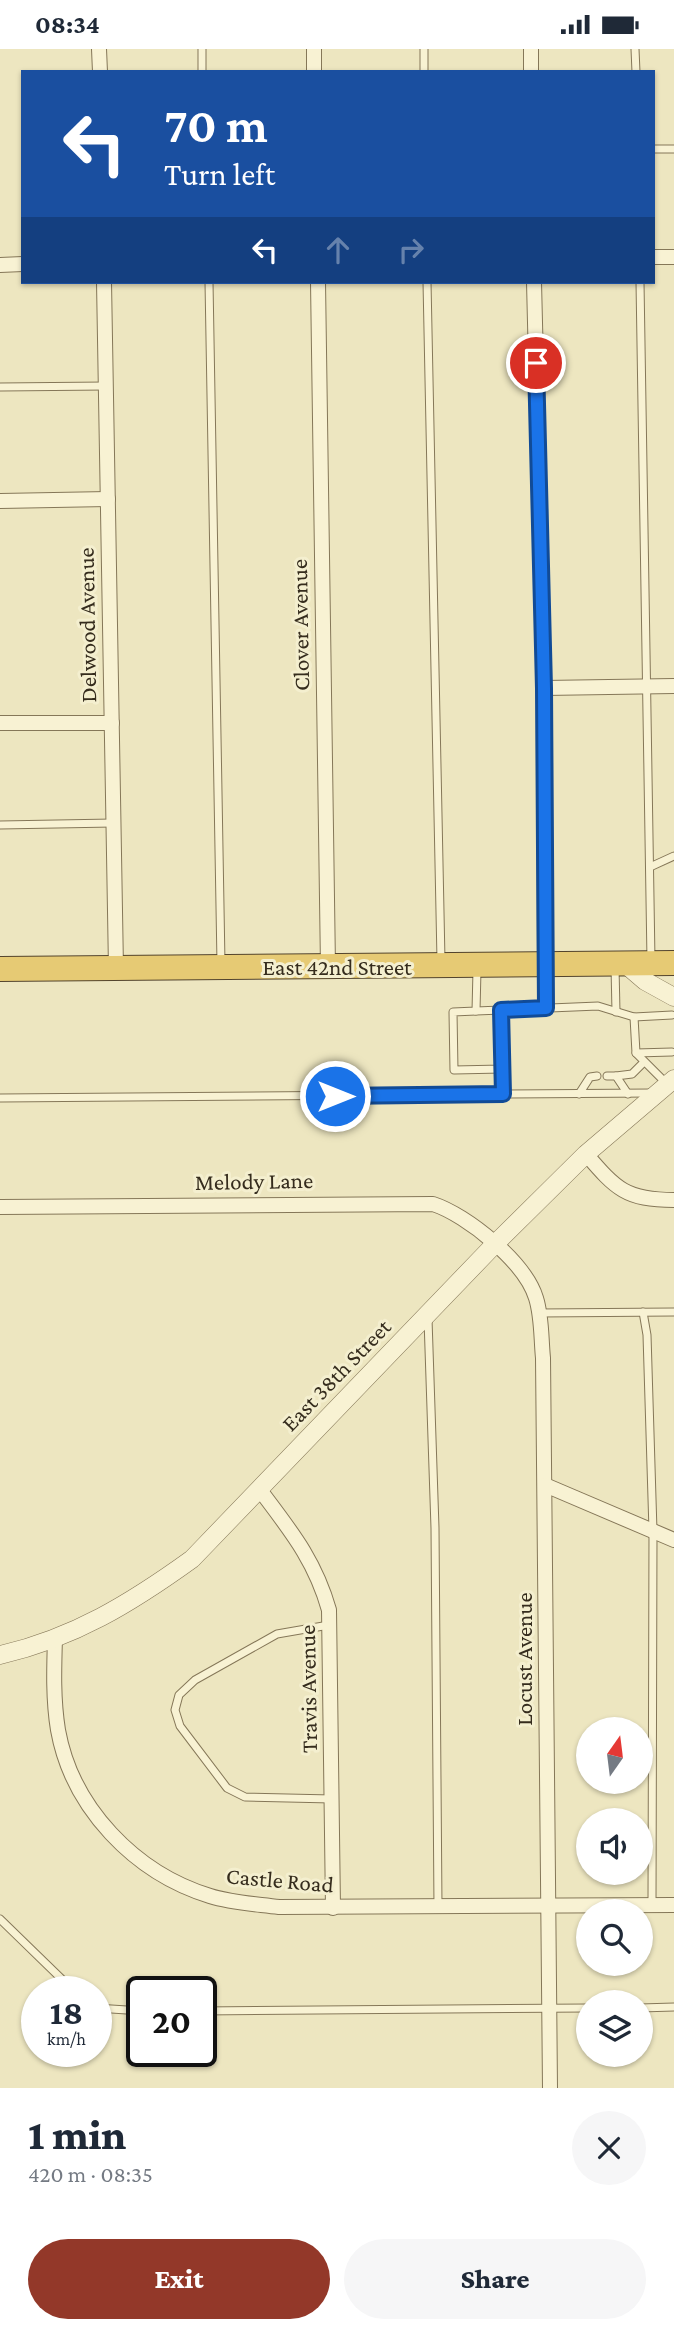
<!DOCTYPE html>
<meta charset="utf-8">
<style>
:root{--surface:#fff;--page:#f6f6f7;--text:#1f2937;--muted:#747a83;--accent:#933829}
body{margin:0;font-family:"Crimson Pro",serif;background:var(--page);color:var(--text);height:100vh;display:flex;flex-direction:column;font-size:26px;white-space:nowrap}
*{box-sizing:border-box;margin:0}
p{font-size:23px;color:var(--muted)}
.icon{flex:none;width:38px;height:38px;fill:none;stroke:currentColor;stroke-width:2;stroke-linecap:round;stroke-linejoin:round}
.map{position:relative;height:2039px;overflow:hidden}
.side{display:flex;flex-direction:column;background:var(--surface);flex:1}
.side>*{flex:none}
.banner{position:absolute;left:21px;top:21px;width:634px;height:214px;border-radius:0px;box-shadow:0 2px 5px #0004;background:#1a4fa0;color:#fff;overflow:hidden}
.needle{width:46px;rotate:14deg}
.tools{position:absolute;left:576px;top:1668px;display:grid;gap:14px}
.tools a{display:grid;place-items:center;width:77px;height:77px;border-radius:50%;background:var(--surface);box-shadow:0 2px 5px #0004;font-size:35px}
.speed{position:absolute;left:21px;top:1927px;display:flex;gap:14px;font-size:35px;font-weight:700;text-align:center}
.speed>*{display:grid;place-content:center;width:91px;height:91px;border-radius:50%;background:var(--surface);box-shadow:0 2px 5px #0004;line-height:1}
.speed small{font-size:18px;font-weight:400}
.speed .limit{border:4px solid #111;border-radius:10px;background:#fff;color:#111}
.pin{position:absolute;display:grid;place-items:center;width:60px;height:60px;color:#fff;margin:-30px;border:4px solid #fff;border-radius:50%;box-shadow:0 2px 7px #0007}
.me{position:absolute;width:77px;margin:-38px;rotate:90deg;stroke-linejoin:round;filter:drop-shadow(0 0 5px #0008)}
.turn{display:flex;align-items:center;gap:24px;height:147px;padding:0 28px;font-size:32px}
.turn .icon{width:91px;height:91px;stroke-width:2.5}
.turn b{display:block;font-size:49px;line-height:60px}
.lanes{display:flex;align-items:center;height:66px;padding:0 28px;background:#0003;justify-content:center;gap:35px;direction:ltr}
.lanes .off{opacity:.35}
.round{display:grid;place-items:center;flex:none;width:74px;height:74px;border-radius:37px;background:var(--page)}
.head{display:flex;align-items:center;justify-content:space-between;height:119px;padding:0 28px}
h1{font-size:42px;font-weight:800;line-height:52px}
.primary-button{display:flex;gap:14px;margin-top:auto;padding:14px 28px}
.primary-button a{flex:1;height:80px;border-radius:42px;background:var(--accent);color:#fff;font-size:28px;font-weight:800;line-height:80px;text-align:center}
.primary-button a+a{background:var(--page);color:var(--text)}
.status{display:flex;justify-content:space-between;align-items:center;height:49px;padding:0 35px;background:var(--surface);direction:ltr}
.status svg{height:19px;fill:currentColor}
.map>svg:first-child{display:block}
</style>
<div class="status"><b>08:34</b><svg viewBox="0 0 49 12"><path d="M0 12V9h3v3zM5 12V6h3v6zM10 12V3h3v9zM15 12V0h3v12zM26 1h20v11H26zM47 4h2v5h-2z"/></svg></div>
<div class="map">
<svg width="674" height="2039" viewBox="0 0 674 2039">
<rect width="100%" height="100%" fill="#ede6c0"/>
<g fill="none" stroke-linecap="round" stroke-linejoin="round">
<g stroke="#857758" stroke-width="9">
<g id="service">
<polyline points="202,0 202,23"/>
<polyline points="424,0 424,23"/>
<polyline points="635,0 636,23"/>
<polyline points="653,100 674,100"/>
<polyline points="209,233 221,914"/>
<polyline points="427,233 441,911"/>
<polyline points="640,233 651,911"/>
<polyline points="0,338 106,337"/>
<polyline points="0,776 113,774"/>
<polyline points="650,818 674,807"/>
<polyline points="545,918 546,959"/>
<polyline points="615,918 616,963"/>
<polyline points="477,921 476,962 453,963 454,1021 502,1020 501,961 598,957 634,968 672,966"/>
<polyline points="476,962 501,961"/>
<polyline points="634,968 636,1004 667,1035"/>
<polyline points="636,1004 672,1003"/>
<polyline points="502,1020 503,1045"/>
<polyline points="607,1027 616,1027 628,1045"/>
<polyline points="616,1027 632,1025 644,1013"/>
<polyline points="579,1045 590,1028 597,1027"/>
<polyline points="0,1049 652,1044"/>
<polyline points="643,1263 647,1286 653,1482 652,1856"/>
<polyline points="539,1264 674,1263"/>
<polyline points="428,1270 435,1479 438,1858"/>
<polyline points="329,1576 277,1585 195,1631 179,1646 175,1661 180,1677 227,1739 245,1748 332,1750"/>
<polyline points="0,1870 74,1942"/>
<polyline points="96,1959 142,1962"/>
<polyline points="640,1959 674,1958"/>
<polyline points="201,1962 588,1959"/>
</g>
</g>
<g stroke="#857758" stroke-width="16">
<g id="minor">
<polyline points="99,0 100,23"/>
<polyline points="314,0 314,23"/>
<polyline points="531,0 531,23"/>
<polyline points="653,208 674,208"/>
<polyline points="0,216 23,215"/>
<polyline points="104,233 116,919"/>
<polyline points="318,233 328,918"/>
<polyline points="534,233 544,639 545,916"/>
<polyline points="0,452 108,450"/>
<polyline points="544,639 674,637"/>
<polyline points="0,674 112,674"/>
<path d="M586,1105c30,35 40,46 88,46"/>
<path d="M0,1158l433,-3c34,11 92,58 103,94 6,19 5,40 7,60l7,730"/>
<polyline points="545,1436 674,1491"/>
<path d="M260,1441c30,40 55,70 69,120l4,298"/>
<path d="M55,1589c-1,31 -2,61 3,92 14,78 77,143 152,166 22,7 46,8 69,11l395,-2"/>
</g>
</g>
<g stroke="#857758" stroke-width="19">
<g id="tertiary">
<polyline points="624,914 645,932 674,948"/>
<path d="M0,1606c74,-17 131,-52 192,-96l302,-314 92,-91 88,-75"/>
</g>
</g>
<g stroke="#53442d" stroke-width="26">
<polyline id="trunk" points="0,920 674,914"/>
</g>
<use href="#service" stroke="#f8f2d3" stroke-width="7"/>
<use href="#minor" stroke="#f8f2d3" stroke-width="14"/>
<use href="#tertiary" stroke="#f8f2d3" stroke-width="18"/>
<use href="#trunk" stroke="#e6ca74" stroke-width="24"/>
</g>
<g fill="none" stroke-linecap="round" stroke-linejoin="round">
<g stroke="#114b97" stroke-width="18">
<polyline id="route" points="335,1047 503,1045 501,961 546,959 544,639 536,314"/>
</g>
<use href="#route" stroke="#1a73e8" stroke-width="12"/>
</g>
<g text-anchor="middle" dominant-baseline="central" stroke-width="6" stroke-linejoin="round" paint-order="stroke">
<g font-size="23" fill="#352c1d" stroke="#f4efcf">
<text transform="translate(87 576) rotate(-91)">Delwood Avenue</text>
<text transform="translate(300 576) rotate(-91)">Clover Avenue</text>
<text x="337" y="918">East 42nd Street</text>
<text transform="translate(254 1132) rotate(-1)">Melody Lane</text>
<text transform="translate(336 1326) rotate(-46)">East 38th Street</text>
<text transform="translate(524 1610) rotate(-90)">Locust Avenue</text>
<text transform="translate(308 1640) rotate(-91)">Travis Avenue</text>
<text transform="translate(280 1831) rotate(5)">Castle Road</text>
</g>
</g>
</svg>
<div class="tools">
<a><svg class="needle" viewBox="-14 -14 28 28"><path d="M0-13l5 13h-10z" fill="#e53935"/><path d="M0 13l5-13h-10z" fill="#747a83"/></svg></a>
<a><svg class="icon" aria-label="sound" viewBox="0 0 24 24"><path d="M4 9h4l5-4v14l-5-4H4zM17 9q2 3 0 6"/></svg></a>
<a><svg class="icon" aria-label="search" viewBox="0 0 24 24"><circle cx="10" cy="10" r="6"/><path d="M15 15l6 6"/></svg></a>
<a><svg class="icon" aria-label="layers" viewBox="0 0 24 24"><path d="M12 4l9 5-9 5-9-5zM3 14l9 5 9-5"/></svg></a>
</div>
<div class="speed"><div>18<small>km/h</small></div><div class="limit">20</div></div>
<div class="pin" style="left:536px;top:314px;background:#d93025"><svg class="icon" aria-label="arrive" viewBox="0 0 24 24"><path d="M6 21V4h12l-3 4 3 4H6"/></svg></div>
<svg class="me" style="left:335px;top:1047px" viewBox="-20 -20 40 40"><circle r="17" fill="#1a73e8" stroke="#fff" stroke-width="3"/><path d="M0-11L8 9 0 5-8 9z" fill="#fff"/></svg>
<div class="banner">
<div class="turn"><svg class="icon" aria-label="left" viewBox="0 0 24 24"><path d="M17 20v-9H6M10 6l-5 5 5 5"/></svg><div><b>70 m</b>Turn left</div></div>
<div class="lanes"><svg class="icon" aria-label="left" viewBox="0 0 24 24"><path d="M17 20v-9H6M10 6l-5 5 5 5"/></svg><svg class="icon off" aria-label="ahead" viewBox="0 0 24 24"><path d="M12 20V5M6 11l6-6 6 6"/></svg><svg class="icon off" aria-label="right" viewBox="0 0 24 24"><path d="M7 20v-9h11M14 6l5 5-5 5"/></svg></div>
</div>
</div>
<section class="side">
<div class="head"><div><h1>1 min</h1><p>420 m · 08:35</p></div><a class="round"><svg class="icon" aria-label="close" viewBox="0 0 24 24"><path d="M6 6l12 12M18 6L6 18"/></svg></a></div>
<div class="primary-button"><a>Exit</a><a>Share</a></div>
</section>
